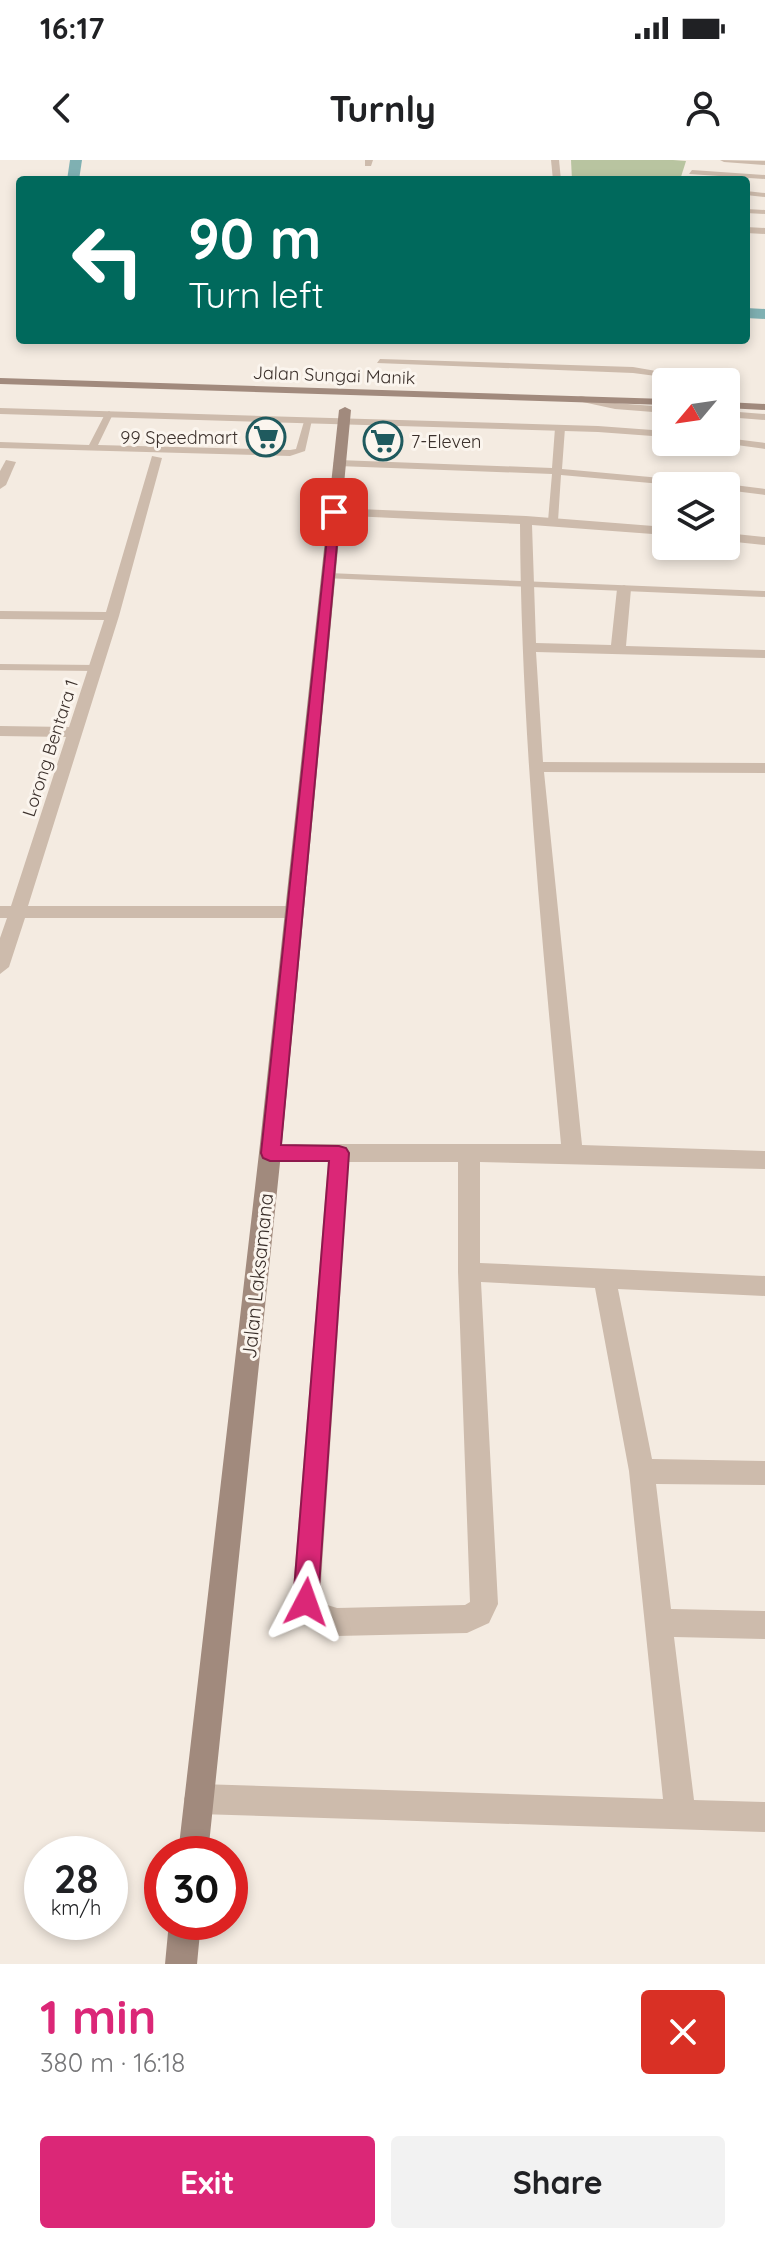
<!DOCTYPE html>
<meta charset="utf-8">
<style>
:root{--surface:#fff;--page:#f2f2f2;--text:#202124;--muted:#757577;--accent:#db2777}
body{margin:0;font-family:Quicksand,sans-serif;background:var(--page);color:var(--text);height:100vh;display:flex;flex-direction:column;font-size:30px;white-space:nowrap}
*{box-sizing:border-box;margin:0}
p{font-size:26px;color:var(--muted)}
.icon{flex:none;width:44px;height:44px;fill:none;stroke:currentColor;stroke-width:2;stroke-linecap:round;stroke-linejoin:round}
.map{position:relative;height:1804px;overflow:hidden}
.panel{display:flex;flex-direction:column;background:var(--surface);flex:1}
.panel>*{flex:none}
.hud{position:absolute;left:16px;top:16px;width:734px;height:168px;border-radius:8px;box-shadow:0 4px 12px #0003;background:#00695c;color:#fff;overflow:hidden}
.needle{width:52px;rotate:241deg}
.buttons{position:absolute;left:652px;top:208px;display:grid;gap:16px}
.buttons a{display:grid;place-items:center;width:88px;height:88px;border-radius:8px;background:var(--surface);box-shadow:0 4px 12px #0003;font-size:40px}
.speed{position:absolute;left:24px;top:1676px;display:flex;gap:16px;font-size:40px;font-weight:700;text-align:center}
.speed>*{display:grid;place-content:center;width:104px;height:104px;border-radius:50%;background:var(--surface);box-shadow:0 4px 12px #0003;line-height:1}
.speed small{font-size:20px;font-weight:400}
.speed .limit{border:12px solid #d22;background:#fff;color:#111}
.pin{position:absolute;display:grid;place-items:center;width:68px;height:68px;color:#fff;margin:-34px;border-radius:16px;box-shadow:0 4px 12px #0006}
.me{position:absolute;width:88px;margin:-44px;rotate:4deg;stroke-linejoin:round;filter:drop-shadow(0 0 6px #0008)}
.turn{display:flex;align-items:center;gap:28px;height:168px;padding:0 40px;font-size:36px}
.turn .icon{width:104px;height:104px;stroke-width:2.5}
.turn b{display:block;font-size:56px;line-height:68px}
.round{display:grid;place-items:center;flex:none;width:84px;height:84px;border-radius:8px;background:var(--page)}
.summary{display:flex;align-items:center;justify-content:space-between;height:136px;padding:0 40px}
h1{font-size:48px;font-weight:700;line-height:60px;color:var(--accent)}
.primary-button{display:flex;gap:16px;margin-top:auto;padding:16px 40px}
.primary-button a{flex:1;height:92px;border-radius:8px;background:var(--accent);color:#fff;font-size:32px;font-weight:700;line-height:92px;text-align:center}
.primary-button a+a{background:var(--page);color:var(--text)}
.status{display:flex;justify-content:space-between;align-items:center;height:56px;padding:0 40px;background:var(--surface);direction:ltr}
.status svg{height:22px;fill:currentColor}
header{display:flex;justify-content:space-between;align-items:center;height:104px;padding:0 40px;background:var(--surface);font-size:36px;font-weight:700}
.map>svg:first-child{display:block}
</style>
<div class="status"><b>16:17</b><svg viewBox="0 0 49 12"><path d="M0 12V9h3v3zM5 12V6h3v6zM10 12V3h3v9zM15 12V0h3v12zM26 1h20v11H26zM47 4h2v5h-2z"/></svg></div>
<header><svg class="icon" aria-label="back" viewBox="0 0 24 24"><path d="M15 5l-7 7 7 7"/></svg>Turnly<svg class="icon" aria-label="person" viewBox="0 0 24 24"><circle cx="12" cy="8" r="4"/><path d="M4 21q1-7 8-7t8 7"/></svg></header>
<div class="map">
<svg width="765" height="1804" viewBox="0 0 765 1804">
<rect width="100%" height="100%" fill="#f4ebe1"/>
<polygon fill="#b8c4a0" points="571,0 673,0 686,1 680,20 572,20"/>
<g fill="none" stroke-linecap="round" stroke-linejoin="round">
<g fill="#7fb0b2" fill-rule="evenodd">
<polygon points="70,0 82,0 79,20 67,20"/>
<polygon points="746,148 765,149 765,159 746,158"/>
</g>
<g fill="#cdbbac" fill-rule="evenodd">
<polygon points="746,31 765,33 765,37 746,35"/>
<polygon points="380,199 633,207 662,212 672,222 666,224 656,216 633,213 377,203"/>
<polygon points="581,236 615,243 666,247 666,253 615,249 578,241 578,237"/>
<polygon points="109,251 113,254 98,285 290,290 296,289 305,258 312,260 305,291 290,296 0,288 0,282 89,285 105,254"/>
<polygon points="726,251 765,254 765,260 726,257"/>
<polygon points="560,265 565,268 562,309 716,323 721,326 684,326 561,315 558,361 553,364 548,361 552,314 338,306 333,303 338,300 552,308 555,268"/>
<polygon points="726,324 765,329 765,335 726,330 726,326 722,326"/>
<polygon points="328,413 765,431 765,437 324,418 324,414"/>
<polygon points="0,504 96,505 102,508 96,511 0,510"/>
</g>
<g fill="#cdbbac" fill-rule="evenodd">
<polygon points="365,0 373,0 371,6 365,6"/>
<polygon points="551,0 559,0 561,20 553,20"/>
<polygon points="720,0 765,1 765,5 724,2"/>
<polygon points="692,10 765,15 765,19 689,14"/>
<polygon points="746,49 765,50 765,54 746,53"/>
<polygon points="746,67 765,68 765,74 746,73"/>
<polygon points="0,248 598,266 666,271 666,277 598,272 0,254"/>
<polygon points="726,278 765,283 765,289 722,283 726,282"/>
<polygon points="152,296 162,298 119,456 28,746 294,746 303,752 294,758 25,758 9,807 0,814 0,778 7,758 0,758 0,746 11,746 66,577 0,576 0,566 69,567 104,460 0,459 0,451 106,452"/>
<polygon points="6,300 16,302 6,325 0,329 0,311"/>
<path d="M334,348l192,8 140,11v8l-134,-10 4,118 75,2 6,-56 7,-4 7,4 -5,57 139,4v8l-229,-6 7,110 222,1v10l-221,-1 38,373 183,6v18l-285,-7v101l285,13v20l-147,-7 34,170 113,2v24l-109,-1 15,125 94,2v28l-91,-2 20,163 71,2v30l-566,-18 -11,-4 -4,-11 4,-11 11,-4 464,15 -34,-328 -34,-183 -114,-6 17,322 -9,19 -22,10 -130,3 -32,-12 -13,-22 36,-440h-58l-8,-3 -3,-6 3,-6 8,-3h291c-19,-207 -40,-413 -41,-620l-190,-9 -2,-3zM349,1002h109v110l12,330 -5,3 -128,3 -13,-4 -4,-6z"/>
<polygon points="726,373 765,377 765,385 726,381"/>
</g>
<g fill="#a18a7d" fill-rule="evenodd">
<polygon points="0,218 666,239 666,245 0,224"/>
<polygon points="726,242 765,244 765,250 726,248"/>
<polygon points="345,247 351,250 281,993 208,1694 178,1694 259,993 339,250"/>
<polygon points="169,1762 201,1762 197,1804 165,1804"/>
</g>
</g>
<polygon fill="#db2777" stroke="#8e194d" stroke-width="2" points="330,350 340,352 281,985 339,986 346,988 349,993 318,1442 315,1450 306,1454 297,1450 293,1442 329,1001 270,1001 263,998 261,993"/>
<defs>
<g id="supermarket-ring" transform="scale(2)"><circle r="9.5" fill="#fbf5ee" stroke="#1f5a5e" stroke-width="1.5"/><path d="M-6-5.5h2.5l.6 2H6L4.5 2H-2.5L-4.4-4H-6ZM-1.5 3.2a1.3 1.3 0 1 0 .1 0ZM3 3.2a1.3 1.3 0 1 0 .1 0Z" fill="#1f5a5e"/></g>
</defs>
<g fill-rule="evenodd">
<use href="#supermarket-ring" x="266" y="277"/>
<use href="#supermarket-ring" x="383" y="281"/>
</g>
<g text-anchor="middle" dominant-baseline="central" stroke-width="6" stroke-linejoin="round" paint-order="stroke">
<g font-size="18" fill="#3b302b" stroke="#fbf5ee">
<text transform="translate(334 215) rotate(2)">Jalan Sungai Manik</text>
<text transform="translate(50 588) rotate(-72)">Lorong Bentara 1</text>
</g>
<g font-size="18" fill="#3b302b" stroke="#fbf5ee" text-anchor="end">
<text x="238" y="277">99 Speedmart</text>
<text x="411" y="281" text-anchor="start">7-Eleven</text>
</g>
<g font-size="20" fill="#3b302b" stroke="#fbf5ee">
<text transform="translate(257 1116) rotate(-84)">Jalan Laksamana</text>
</g>
</g>
</svg>
<div class="buttons">
<a><svg class="needle" viewBox="-14 -14 28 28"><path d="M0-13l5 13h-10z" fill="#e53935"/><path d="M0 13l5-13h-10z" fill="#757577"/></svg></a>
<a><svg class="icon" aria-label="layers" viewBox="0 0 24 24"><path d="M12 4l9 5-9 5-9-5zM3 14l9 5 9-5"/></svg></a>
</div>
<div class="speed"><div>28<small>km/h</small></div><div class="limit">30</div></div>
<div class="pin" style="left:334px;top:352px;background:#d93025"><svg class="icon" aria-label="arrive" viewBox="0 0 24 24"><path d="M6 21V4h12l-3 4 3 4H6"/></svg></div>
<svg class="me" style="left:306px;top:1442px" viewBox="-20 -20 40 40"><path d="M0-17L14 15 0 8-14 15z" fill="#db2777" stroke="#fff" stroke-width="4"/></svg>
<div class="hud">
<div class="turn"><svg class="icon" aria-label="left" viewBox="0 0 24 24"><path d="M17 20v-9H6M10 6l-5 5 5 5"/></svg><div><b>90 m</b>Turn left</div></div>
</div>
</div>
<section class="panel">
<div class="summary"><div><h1>1 min</h1><p>380 m · 16:18</p></div><a class="round" style="background:#d93025;color:#fff"><svg class="icon" aria-label="close" viewBox="0 0 24 24"><path d="M6 6l12 12M18 6L6 18"/></svg></a></div>
<div class="primary-button"><a>Exit</a><a>Share</a></div>
</section>
